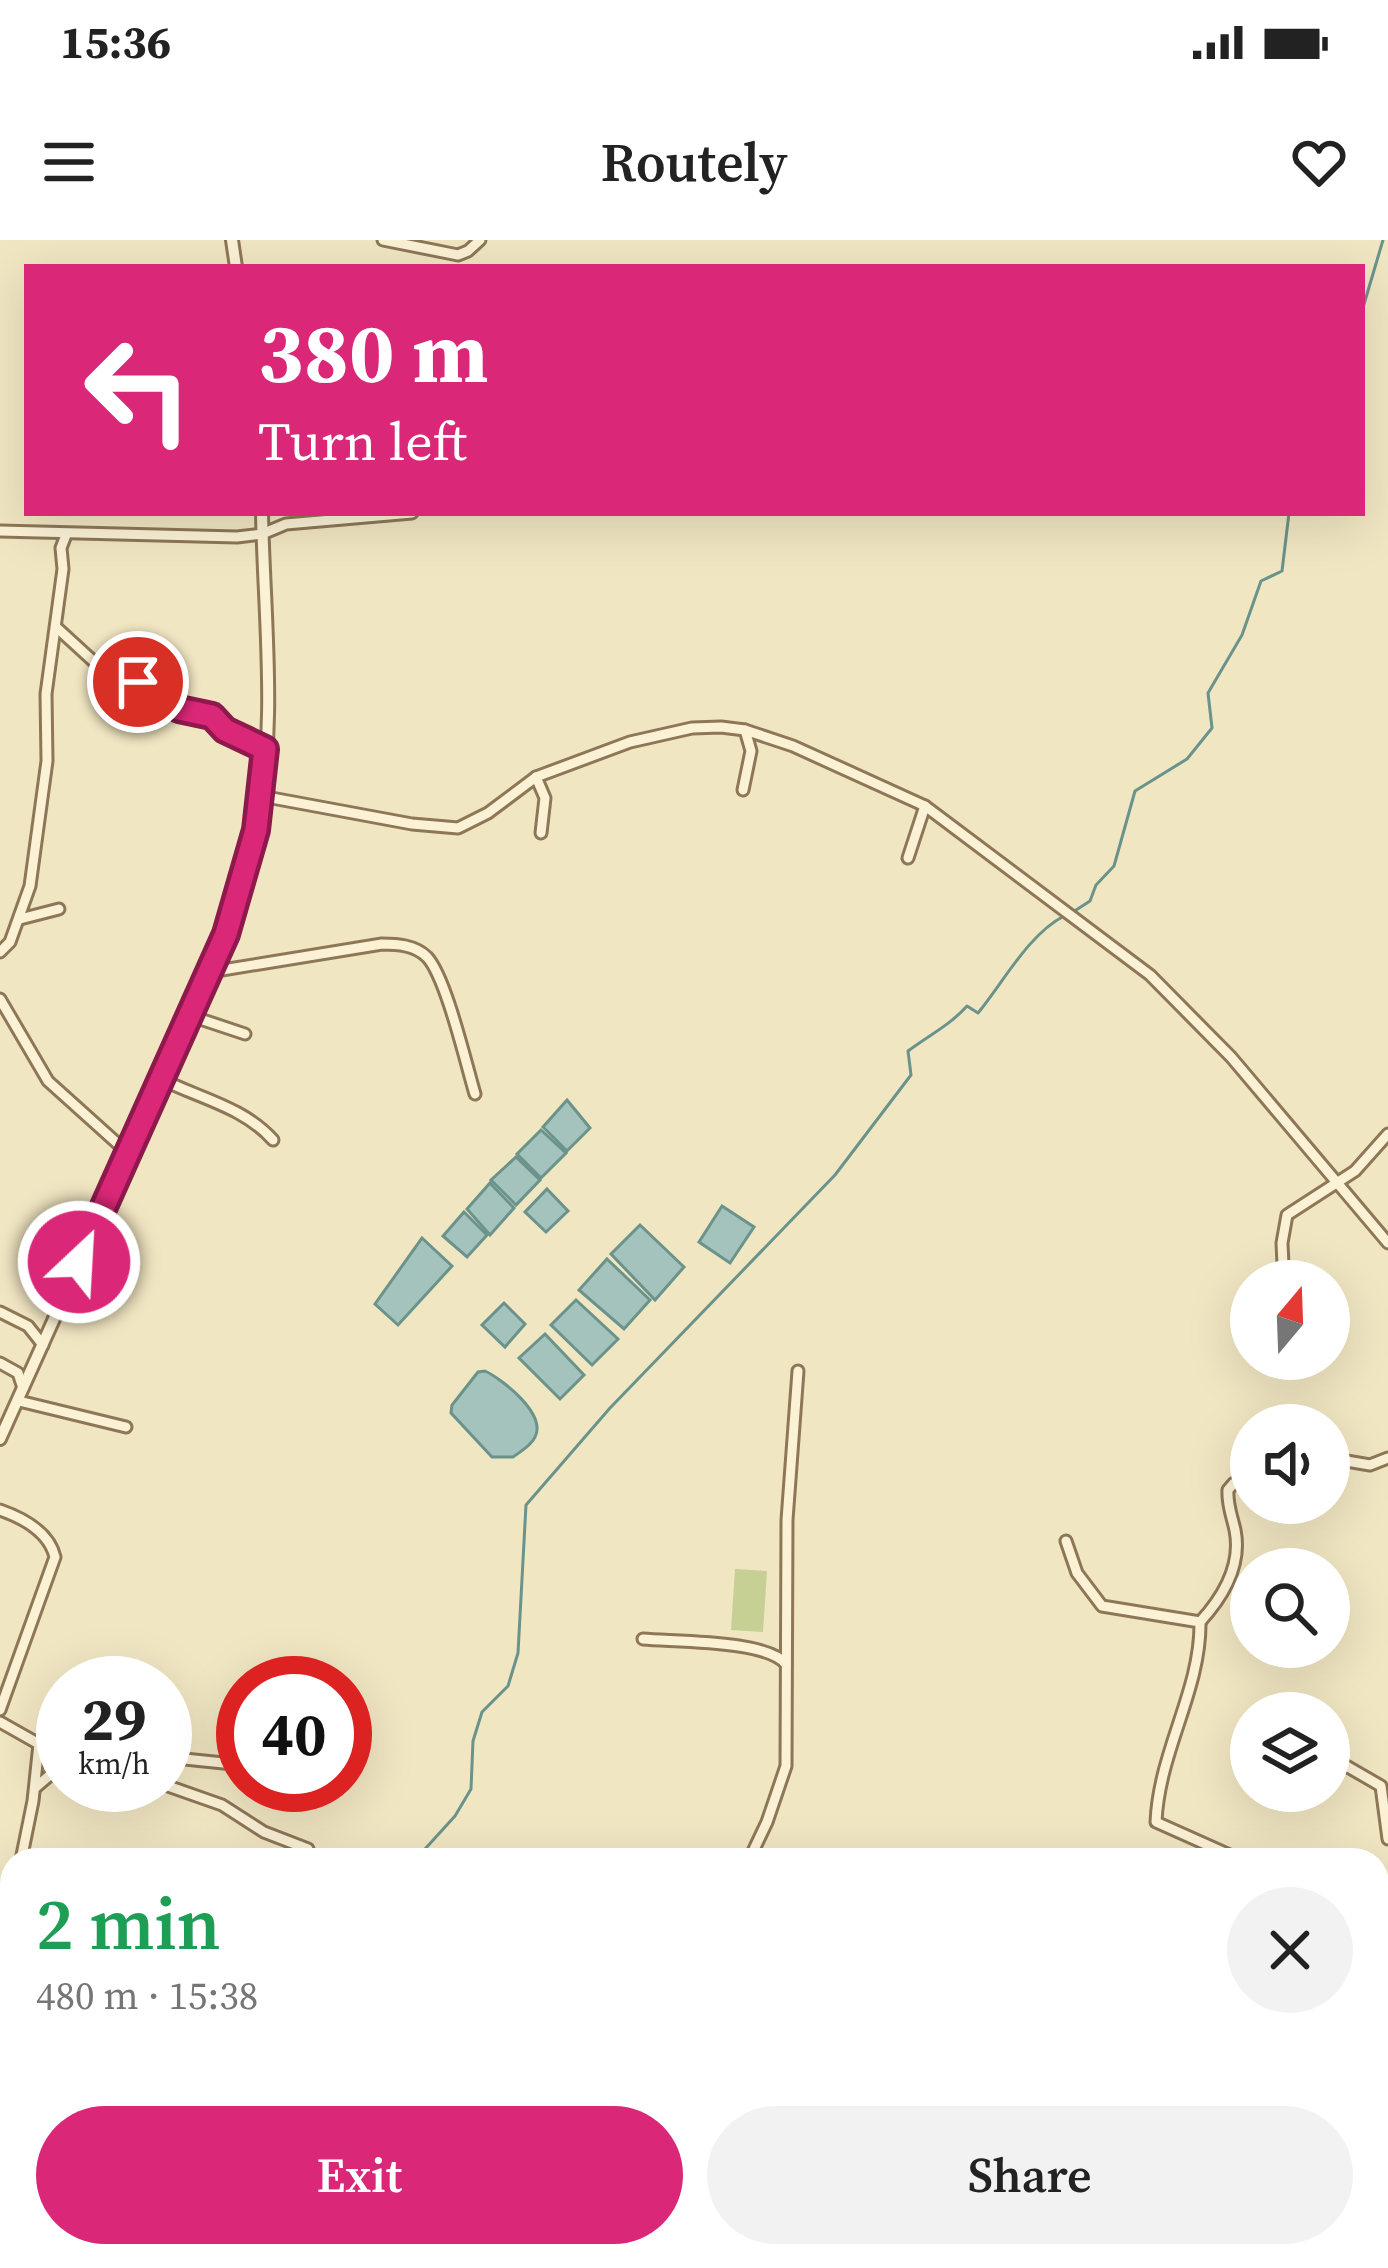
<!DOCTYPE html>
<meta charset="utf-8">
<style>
:root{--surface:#fff;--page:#f2f2f2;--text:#222;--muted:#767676;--accent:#db2777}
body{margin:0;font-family:"Source Serif 4",serif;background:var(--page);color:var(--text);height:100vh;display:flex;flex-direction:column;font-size:45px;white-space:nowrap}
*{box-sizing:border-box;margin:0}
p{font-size:39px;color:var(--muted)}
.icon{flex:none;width:66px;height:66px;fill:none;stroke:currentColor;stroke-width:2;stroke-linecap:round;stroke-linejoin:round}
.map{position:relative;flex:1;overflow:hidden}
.details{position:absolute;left:0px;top:1608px;width:1389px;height:420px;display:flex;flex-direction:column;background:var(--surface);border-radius:36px 36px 0 0;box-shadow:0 12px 48px #0002}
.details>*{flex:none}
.guide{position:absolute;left:24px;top:24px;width:1341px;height:252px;border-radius:0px;box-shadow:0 12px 48px #0002;background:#db2777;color:#fff;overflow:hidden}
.needle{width:78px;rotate:19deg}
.controls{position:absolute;left:1230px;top:1020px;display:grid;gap:24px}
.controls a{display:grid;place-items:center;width:120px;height:120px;border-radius:50%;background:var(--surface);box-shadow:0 12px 48px #0002;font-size:60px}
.speed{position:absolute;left:36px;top:1416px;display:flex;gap:24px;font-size:60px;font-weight:700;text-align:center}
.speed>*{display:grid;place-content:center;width:156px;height:156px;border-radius:50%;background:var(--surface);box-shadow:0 12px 48px #0002;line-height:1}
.speed small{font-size:30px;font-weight:400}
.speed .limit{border:18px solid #d22;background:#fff;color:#111}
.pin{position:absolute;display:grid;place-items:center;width:102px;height:102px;color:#fff;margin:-51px;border:6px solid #fff;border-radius:50%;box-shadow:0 3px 12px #0007}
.me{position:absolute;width:132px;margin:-66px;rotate:25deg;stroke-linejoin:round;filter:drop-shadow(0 0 9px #0008)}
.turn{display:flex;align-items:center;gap:42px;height:252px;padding:0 36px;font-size:54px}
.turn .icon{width:156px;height:156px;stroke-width:2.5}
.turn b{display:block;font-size:84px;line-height:102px}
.round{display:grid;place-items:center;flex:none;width:126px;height:126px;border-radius:63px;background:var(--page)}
.summary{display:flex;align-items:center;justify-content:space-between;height:204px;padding:0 36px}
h1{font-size:72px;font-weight:600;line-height:90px;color:#1e9e55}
.button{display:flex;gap:24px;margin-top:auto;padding:24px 36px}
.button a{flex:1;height:138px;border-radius:72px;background:var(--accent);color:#fff;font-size:48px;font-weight:600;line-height:138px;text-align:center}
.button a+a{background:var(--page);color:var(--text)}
.status{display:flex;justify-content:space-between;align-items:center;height:84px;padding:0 60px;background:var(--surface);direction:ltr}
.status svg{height:33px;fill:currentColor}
header{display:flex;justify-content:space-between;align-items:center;height:156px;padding:0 36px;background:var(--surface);font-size:54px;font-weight:600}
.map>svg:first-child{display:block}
</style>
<div class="status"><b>15:36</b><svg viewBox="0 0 49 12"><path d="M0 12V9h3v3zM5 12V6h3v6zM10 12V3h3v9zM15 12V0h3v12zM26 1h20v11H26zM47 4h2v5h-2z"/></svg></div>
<header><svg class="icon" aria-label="menu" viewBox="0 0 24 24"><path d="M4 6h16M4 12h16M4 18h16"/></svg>Routely<svg class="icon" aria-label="heart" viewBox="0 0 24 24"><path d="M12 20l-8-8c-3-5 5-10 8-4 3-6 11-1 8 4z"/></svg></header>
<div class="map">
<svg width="1388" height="2028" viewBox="0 0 1388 2028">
<rect width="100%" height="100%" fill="#f1e6c2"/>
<polygon fill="#c6d095" points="735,1329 767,1331 763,1392 731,1390"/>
<g fill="#a4c3bc" stroke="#6a938b" stroke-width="3">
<polygon points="567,860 590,888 567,911 543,887"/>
<polygon points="541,890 566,913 541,938 517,914"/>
<polygon points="516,917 540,940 516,965 491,940"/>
<polygon points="490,943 514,968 490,995 467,969"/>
<polygon points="547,949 568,971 546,992 525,972"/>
<polygon points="722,966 754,987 730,1023 699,1002"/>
<polygon points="464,972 487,995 467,1017 443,996"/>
<polygon points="640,985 684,1027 655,1060 611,1014"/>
<polygon points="422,998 452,1026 398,1085 375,1064"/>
<polygon points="607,1019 650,1060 624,1089 579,1050"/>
<polygon points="576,1060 618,1099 592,1125 551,1085"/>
<polygon points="504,1063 525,1084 505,1107 482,1085"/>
<polygon points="545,1094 584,1135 560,1159 519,1118"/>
<path d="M485,1131c17,8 62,43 50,66 -3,8 -15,15 -22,20h-21l-41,-44 1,-8 26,-33z"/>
</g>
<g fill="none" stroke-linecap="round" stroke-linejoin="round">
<g stroke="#6a938b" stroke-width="3">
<polyline points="1362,71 1383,0"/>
<polyline points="1073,672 1090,661 1096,645 1114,626 1135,551 1187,519 1212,488 1208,453 1242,395 1261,341 1282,331 1289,273"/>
<path d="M415,1620l40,-44 16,-27 2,-48 9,-29 26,-26 10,-33 8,-148 84,-97 225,-233 76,-100 -3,-24c21,-16 41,-25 59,-45l11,7c26,-32 51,-79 86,-97"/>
</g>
<g stroke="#8d7757" stroke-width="15">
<g id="minor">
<polyline points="383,0 458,15 468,11 480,0"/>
<polyline points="0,291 237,297 262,294 286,284 412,273"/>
<polyline points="56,387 103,430 157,450 179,469 207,473 225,490 265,509"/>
<polyline points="536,537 545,558 541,593"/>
<polyline points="743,550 751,511 745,490"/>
<polyline points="261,556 412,584 458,588 488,573 536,537 630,502 692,488 721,487 745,490 793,506 925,566 1150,735 1231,817 1388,1003"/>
<polyline points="908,618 925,566"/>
<polyline points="20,679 59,669"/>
<polyline points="0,712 10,702 30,646 47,521 46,454 63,329 61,308 66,295"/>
<path d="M210,732l172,-28c15,0 33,1 45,13 19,20 39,107 48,137"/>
<polyline points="0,759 48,841 128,913"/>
<polyline points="188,775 245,794"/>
<path d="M159,838c39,20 85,29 114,62"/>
<polyline points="1283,1025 1282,1003 1287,975 1355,931 1388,894"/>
<polyline points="0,1072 28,1086 43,1105"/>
<polyline points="0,1123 18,1133 23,1148"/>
<polyline points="19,1161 126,1187"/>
<polyline points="1329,1218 1370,1225 1388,1218"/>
<path d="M0,1270c23,8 49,22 55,47l-55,153"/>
<path d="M1066,1301l11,32 25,33 98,16c1,68 -41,129 -44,200l85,38"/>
<path d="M1200,1382c23,-25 42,-57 35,-92 -3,-14 -8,-25 -7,-40l6,-7 17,2"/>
<path d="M643,1399c34,3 123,1 143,25"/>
<polyline points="0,1482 39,1504 33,1561 21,1620"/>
<polyline points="1329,1516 1381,1546 1388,1599"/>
<polyline points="165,1517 243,1525"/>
<polyline points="345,1531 351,1531"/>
<polyline points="165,1545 222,1565 264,1592 308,1609"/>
<polyline points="36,1547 63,1524"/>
<polyline points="585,1620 587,1616"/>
<polyline points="749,1620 767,1582 786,1526 787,1280 798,1131"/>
<polyline points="1377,1681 1388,1686"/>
<polyline points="0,1695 12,1660"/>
<polyline points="0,1704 12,1707"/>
<polyline points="1377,1913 1388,1883"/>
<polyline points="475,2028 482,2016"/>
<polyline points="751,2028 758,2016"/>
<polyline points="1080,2028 1085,2016"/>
<polyline points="1191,2028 1192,2028"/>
<polyline points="1326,2028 1331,2016"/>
</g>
</g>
<g stroke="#8d7757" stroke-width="16">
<g id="tertiary">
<polyline points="232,0 236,27"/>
<path d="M0,1199l210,-467c19,-46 35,-94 46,-142 22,-104 8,-212 6,-317"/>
</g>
</g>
<use href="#minor" stroke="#fbf2d6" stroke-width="9"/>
<use href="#tertiary" stroke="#fbf2d6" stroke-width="10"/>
</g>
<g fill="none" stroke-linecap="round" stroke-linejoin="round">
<g stroke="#8e194d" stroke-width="30">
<polyline id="route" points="79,1022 226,694 256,590 265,509 225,490 212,476 179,469 160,452 138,442"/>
</g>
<use href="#route" stroke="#db2777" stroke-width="21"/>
</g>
</svg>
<div class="controls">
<a><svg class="needle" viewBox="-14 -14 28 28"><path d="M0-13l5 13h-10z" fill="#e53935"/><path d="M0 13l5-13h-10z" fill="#767676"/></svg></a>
<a><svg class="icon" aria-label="sound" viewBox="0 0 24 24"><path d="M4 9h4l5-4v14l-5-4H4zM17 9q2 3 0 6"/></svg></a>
<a><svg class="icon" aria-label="search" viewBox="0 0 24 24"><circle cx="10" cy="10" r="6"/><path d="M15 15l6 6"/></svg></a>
<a><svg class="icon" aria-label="layers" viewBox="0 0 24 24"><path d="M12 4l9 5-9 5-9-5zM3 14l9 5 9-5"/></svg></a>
</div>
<div class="speed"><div>29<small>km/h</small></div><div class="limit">40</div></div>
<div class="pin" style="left:138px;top:442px;background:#d93025"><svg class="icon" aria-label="arrive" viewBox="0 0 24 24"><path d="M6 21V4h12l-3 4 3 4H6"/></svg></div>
<svg class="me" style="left:79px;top:1022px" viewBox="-20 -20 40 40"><circle r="17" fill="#db2777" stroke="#fff" stroke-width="3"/><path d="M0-11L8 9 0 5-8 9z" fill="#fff"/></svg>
<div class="guide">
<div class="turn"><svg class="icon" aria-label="left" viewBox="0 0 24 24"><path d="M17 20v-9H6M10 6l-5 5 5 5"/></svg><div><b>380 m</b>Turn left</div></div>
</div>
<section class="details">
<div class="summary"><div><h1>2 min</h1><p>480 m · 15:38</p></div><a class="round"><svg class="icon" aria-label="close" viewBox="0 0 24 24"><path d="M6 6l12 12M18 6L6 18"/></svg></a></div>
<div class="button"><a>Exit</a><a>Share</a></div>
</section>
</div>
